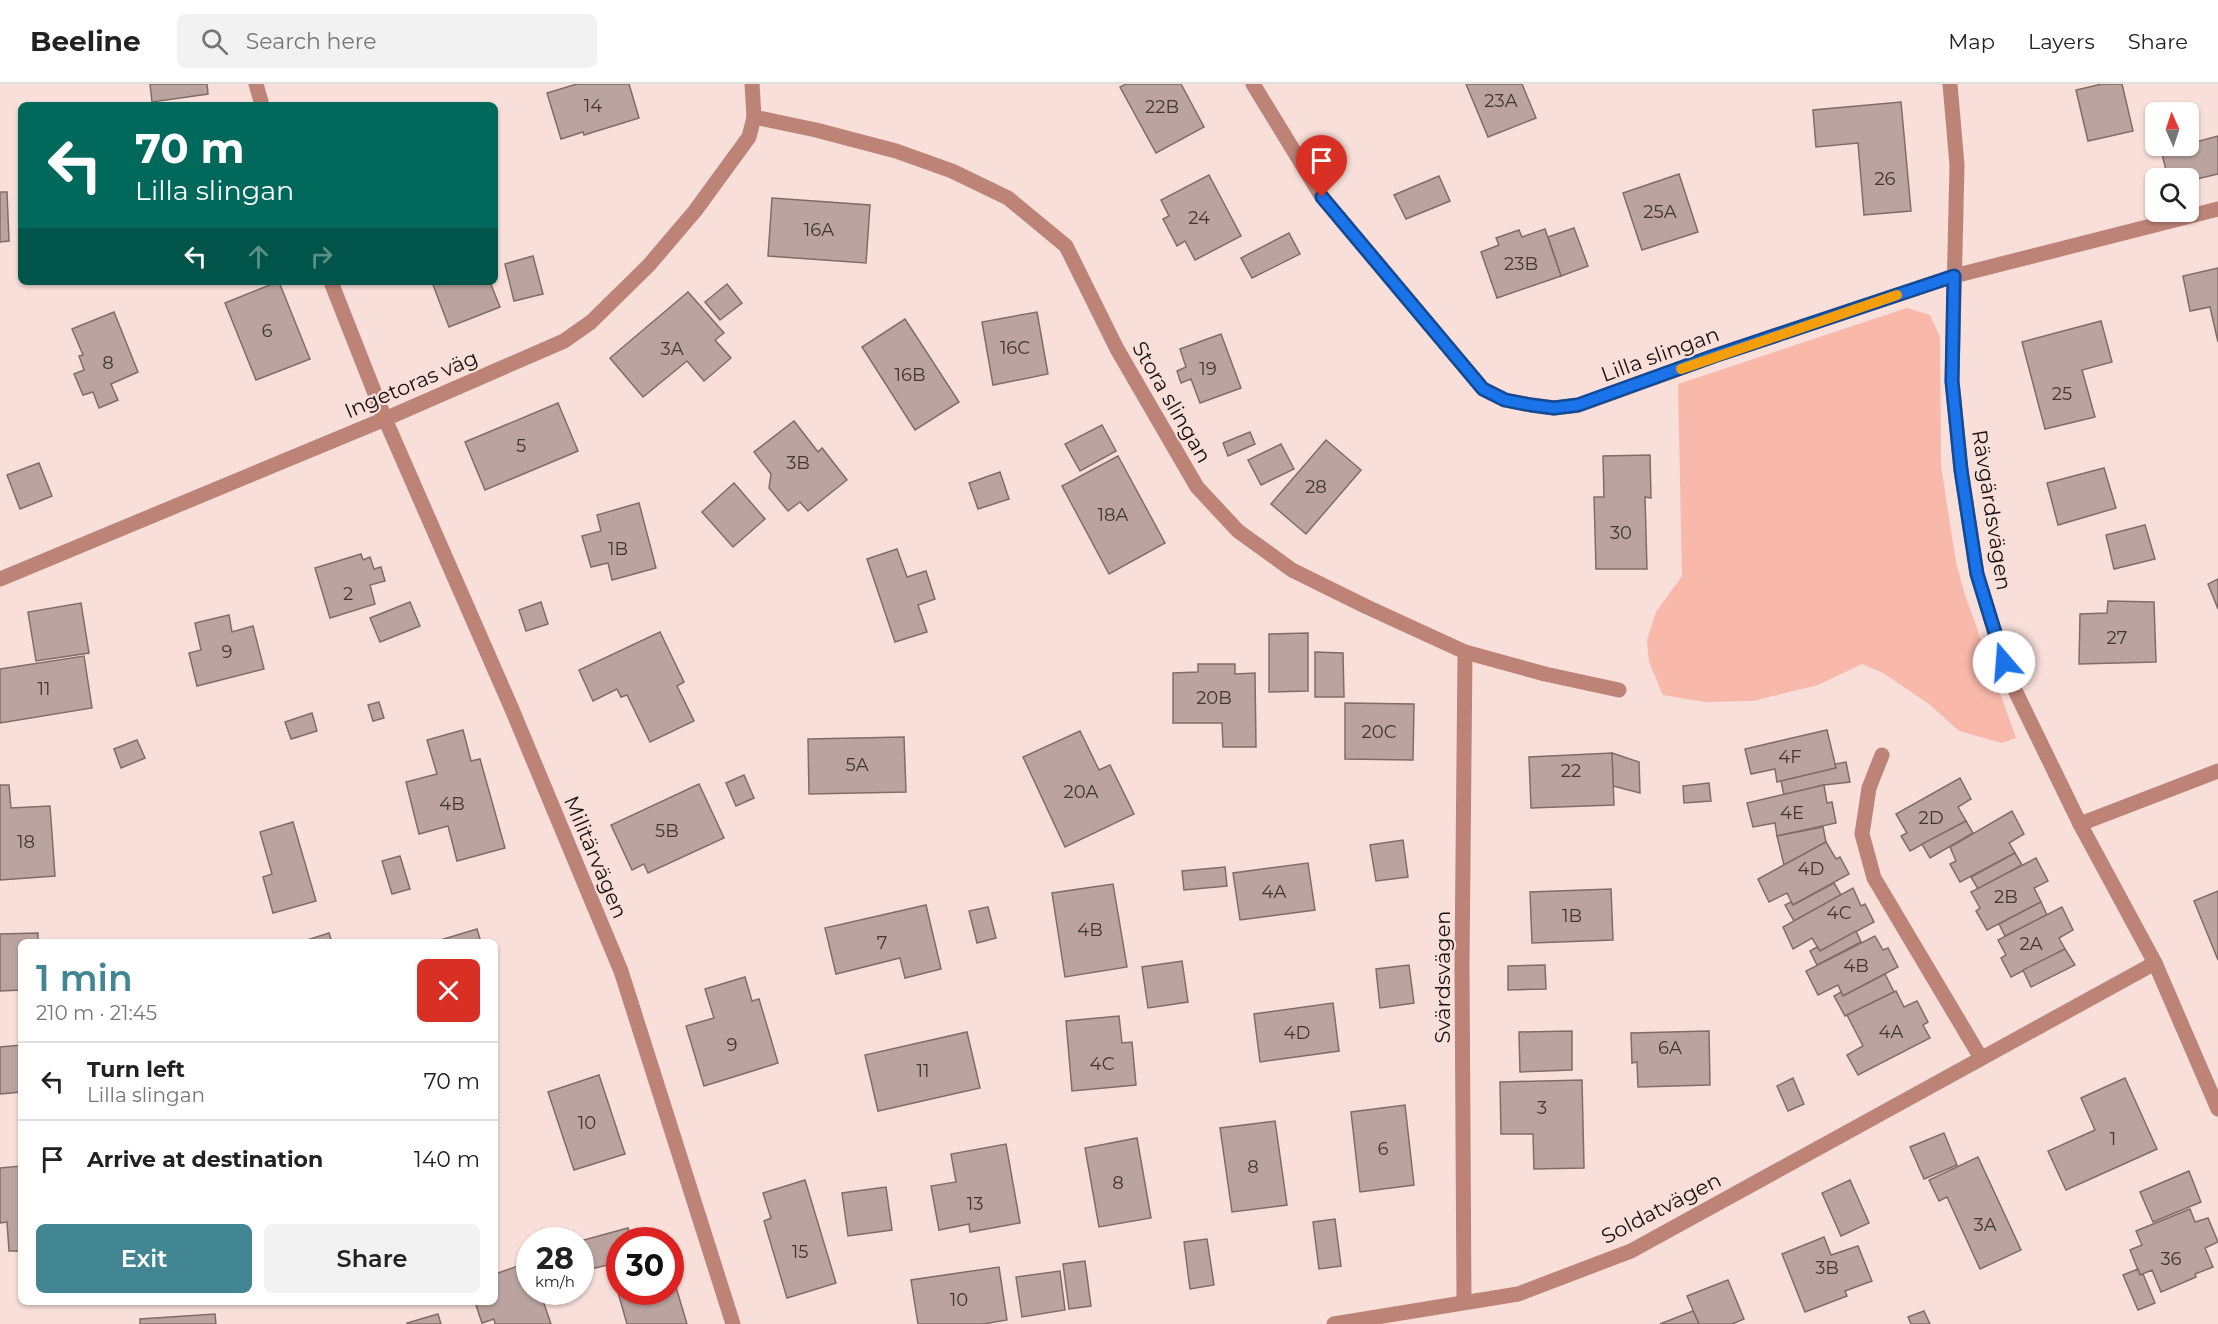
<!DOCTYPE html>
<meta charset="utf-8">
<style>
:root{--surface:#fff;--page:#f2f2f2;--text:#222;--muted:#767676;--line:#e0e0e0;--accent:#428694}
body{margin:0;font-family:Montserrat,sans-serif;background:var(--page);color:var(--text);height:100vh;display:flex;flex-direction:column;font-size:22px;white-space:nowrap}
*{box-sizing:border-box;margin:0}
p{font-size:20px;color:var(--muted)}
.icon{flex:none;width:33px;height:33px;fill:none;stroke:currentColor;stroke-width:2;stroke-linecap:round;stroke-linejoin:round}
.map{position:relative;flex:1;overflow:hidden}
.panel{position:absolute;left:18px;top:855px;width:480px;height:366px;display:flex;flex-direction:column;background:var(--surface);border-radius:9px;box-shadow:0 2px 4px #0004}
.panel>*{flex:none}
.hud{position:absolute;left:18px;top:18px;width:480px;height:183px;border-radius:9px;box-shadow:0 2px 4px #0004;background:#00695c;color:#fff;overflow:hidden}
.needle{width:39px;rotate:357deg}
.controls{position:absolute;left:2145px;top:18px;display:grid;gap:12px}
.controls a{display:grid;place-items:center;width:54px;height:54px;border-radius:9px;background:var(--surface);box-shadow:0 2px 4px #0004;font-size:30px}
.speed{position:absolute;left:516px;top:1143px;display:flex;gap:12px;font-size:30px;font-weight:700;text-align:center}
.speed>*{display:grid;place-content:center;width:78px;height:78px;border-radius:50%;background:var(--surface);box-shadow:0 2px 4px #0004;line-height:1}
.speed small{font-size:15px;font-weight:400}
.speed .limit{border:9px solid #d22;background:#fff;color:#111}
.pin{position:absolute;display:grid;place-items:center;width:51px;height:51px;color:#fff;margin:-62px -26px;border-radius:50% 50% 50% 0;rotate:-45deg;box-shadow:0 0 6px #0007}
.pin .icon{rotate:45deg}
.me{position:absolute;width:66px;margin:-33px;rotate:342deg;stroke-linejoin:round;filter:drop-shadow(0 0 4px #0008)}
.turn{display:flex;align-items:center;gap:21px;height:126px;padding:0 18px;font-size:27px}
.turn .icon{width:78px;height:78px;stroke-width:2.5}
.turn b{display:block;font-size:42px;line-height:51px}
.lanes{display:flex;align-items:center;height:57px;padding:0 18px;background:#0003;justify-content:center;gap:30px;direction:ltr}
.lanes .off{opacity:.35}
.round{display:grid;place-items:center;flex:none;width:63px;height:63px;border-radius:9px;background:var(--page)}
.head{display:flex;align-items:center;justify-content:space-between;height:102px;padding:0 18px}
h1{font-size:36px;font-weight:600;line-height:45px;color:var(--accent)}
.action{display:flex;gap:12px;margin-top:auto;padding:12px 18px}
.action a{flex:1;height:69px;border-radius:9px;background:var(--accent);color:#fff;font-size:24px;font-weight:600;line-height:69px;text-align:center}
.action a+a{background:var(--page);color:var(--text)}
ul{padding:0;list-style:none}
li{display:flex;align-items:center;gap:18px;height:78px;padding:0 18px;border-top:2px solid var(--line)}
li div{flex:1}
li b{display:block;font-size:22px}
li em{font-style:normal}
header{display:flex;align-items:center;gap:36px;box-sizing:border-box;height:84px;padding:0 30px;background:var(--surface);border-bottom:2px solid var(--line)}
header strong{font-size:28px}
nav{display:flex;gap:33px;margin-inline-start:auto;font-size:21px}
.search{width:420px;height:54px;background:var(--page);display:flex;align-items:center;gap:15px;box-sizing:border-box;padding:0 21px;border-radius:9px;color:var(--muted);font-size:22px}
.map>svg:first-child{display:block}
</style>
<header>
<strong>Beeline</strong>
<div class="search"><svg class="icon" aria-label="search" viewBox="0 0 24 24"><circle cx="10" cy="10" r="6"/><path d="M15 15l6 6"/></svg>Search here</div>
<nav><a>Map</a><a>Layers</a><a>Share</a></nav>
</header>
<div class="map">
<svg width="2218" height="1240" viewBox="0 0 2218 1240">
<rect width="100%" height="100%" fill="#f8dfd9"/>
<polygon fill="#f8b8aa" points="1907,224 1930,231 1940,253 1941,382 1956,478 1964,508 2016,654 2002,659 1959,647 1929,620 1883,589 1862,580 1818,601 1753,617 1705,618 1663,611 1649,578 1647,556 1656,528 1682,492 1678,300"/>
<g fill="#bba49f" stroke="#826c67" stroke-width="1.5">
<polygon points="150,0 207,0 208,10 152,18"/>
<polygon points="577,0 629,0 639,34 584,51 583,48 561,55 547,9"/>
<polygon points="1126,0 1181,0 1204,43 1156,69 1120,3"/>
<polygon points="1466,0 1522,0 1536,34 1488,53"/>
<polygon points="2102,0 2122,0 2133,47 2088,57 2076,6"/>
<polygon points="1901,18 1911,127 1864,131 1858,59 1816,63 1813,26"/>
<polygon points="2218,52 2218,90 2188,97 2188,94 2168,94 2161,66 2188,62 2188,60"/>
<polygon points="1679,90 1698,148 1642,166 1623,109"/>
<polygon points="1209,91 1241,152 1195,176 1185,157 1177,162 1163,135 1169,132 1161,116"/>
<polygon points="1439,92 1450,117 1406,135 1394,111"/>
<polygon points="0,108 7,108 9,157 0,158"/>
<polygon points="772,114 870,121 866,179 768,172"/>
<polygon points="1574,144 1588,182 1561,192 1548,153"/>
<polygon points="1545,145 1561,192 1497,214 1481,168 1499,161 1496,154 1519,146 1522,153"/>
<polygon points="1289,149 1300,170 1252,194 1241,174"/>
<polygon points="533,172 543,210 514,217 505,180"/>
<polygon points="2218,184 2218,258 2210,223 2190,227 2183,192"/>
<polygon points="277,198 279,198 310,275 256,296 225,219"/>
<polygon points="432,198 490,198 500,223 449,243"/>
<polygon points="727,200 742,219 720,236 705,218"/>
<polygon points="688,208 724,249 715,256 731,274 704,297 687,277 643,313 610,274"/>
<polygon points="114,228 138,288 111,300 118,316 99,324 93,308 83,311 74,290 84,286 79,272 83,271 72,245"/>
<polygon points="1037,228 1048,290 993,301 982,238"/>
<polygon points="905,235 959,318 915,346 862,263"/>
<polygon points="2101,237 2112,278 2082,286 2095,333 2045,345 2022,258"/>
<polygon points="1221,250 1241,304 1200,319 1191,295 1181,299 1177,287 1186,283 1180,265"/>
<polygon points="558,319 578,367 485,406 465,358"/>
<polygon points="794,337 818,368 822,364 847,396 808,427 800,418 788,427 769,404 771,390 754,368"/>
<polygon points="1102,341 1116,367 1080,387 1065,360"/>
<polygon points="1250,348 1255,360 1228,372 1223,359"/>
<polygon points="1326,356 1361,386 1306,450 1271,420"/>
<polygon points="1281,360 1294,385 1261,401 1248,376"/>
<polygon points="1650,371 1651,414 1645,413 1647,485 1596,485 1594,413 1604,413 1603,372"/>
<polygon points="1118,372 1165,459 1109,490 1062,402"/>
<polygon points="39,379 52,412 20,425 7,391"/>
<polygon points="2104,384 2116,424 2058,441 2047,399"/>
<polygon points="1000,388 1009,415 978,425 969,399"/>
<polygon points="734,399 765,435 733,463 702,428"/>
<polygon points="639,419 656,484 612,496 608,479 591,483 582,452 601,447 597,431"/>
<polygon points="2145,441 2155,475 2114,485 2106,451"/>
<polygon points="897,465 907,493 926,487 935,515 918,521 927,548 895,558 867,475"/>
<polygon points="361,470 363,476 370,473 374,485 381,483 385,497 370,501 375,520 330,534 315,484"/>
<polygon points="2218,495 2218,525 2208,500"/>
<polygon points="2108,517 2154,518 2156,578 2079,580 2080,530 2107,529"/>
<polygon points="410,518 420,542 380,558 370,534"/>
<polygon points="541,518 548,540 526,547 519,526"/>
<polygon points="81,519 89,569 36,577 28,528"/>
<polygon points="229,531 232,548 253,542 264,585 197,602 189,569 201,566 195,539"/>
<polygon points="660,548 684,598 677,602 694,637 650,658 627,611 621,613 617,605 593,617 579,586"/>
<polygon points="1308,549 1308,607 1269,608 1269,550"/>
<polygon points="1315,568 1343,569 1344,613 1315,613"/>
<polygon points="84,572 92,624 0,639 0,585"/>
<polygon points="1198,580 1235,580 1235,590 1255,589 1256,663 1223,663 1222,639 1173,639 1173,589 1198,588"/>
<polygon points="379,618 384,634 373,637 368,621"/>
<polygon points="1345,619 1414,620 1413,676 1345,675"/>
<polygon points="312,629 317,647 291,655 285,638"/>
<polygon points="463,646 471,677 480,675 505,764 457,777 448,742 419,750 406,698 437,690 427,656"/>
<polygon points="1827,646 1836,684 1777,698 1775,685 1751,690 1745,665"/>
<polygon points="1080,647 1099,686 1110,681 1134,730 1065,763 1023,673"/>
<polygon points="904,653 906,708 809,710 808,655"/>
<polygon points="137,656 145,674 121,684 114,665"/>
<polygon points="1612,669 1639,678 1640,709 1613,702"/>
<polygon points="1612,669 1614,721 1531,724 1529,673"/>
<polygon points="1846,678 1850,698 1824,701 1784,711 1781,697 1836,684 1835,680"/>
<polygon points="744,691 754,714 736,722 726,699"/>
<polygon points="1960,694 1971,715 1958,723 1966,737 1910,767 1901,752 1907,749 1896,730"/>
<polygon points="1709,699 1711,717 1684,719 1683,702"/>
<polygon points="699,700 724,754 648,789 644,780 632,786 611,741"/>
<polygon points="0,701 9,701 11,724 50,722 55,792 0,796"/>
<polygon points="1824,701 1827,719 1832,718 1836,739 1777,752 1775,739 1753,743 1747,719"/>
<polygon points="2012,727 2024,750 2009,759 2015,769 1960,798 1950,780 1956,777 1950,763"/>
<polygon points="1966,737 1973,749 1930,774 1922,760"/>
<polygon points="293,738 316,817 273,829 263,793 272,790 260,748"/>
<polygon points="1823,743 1826,758 1784,781 1777,752"/>
<polygon points="1403,756 1408,793 1376,797 1370,761"/>
<polygon points="1826,758 1836,775 1840,773 1849,790 1793,821 1787,809 1769,818 1758,795"/>
<polygon points="2015,769 2022,781 1978,805 1971,793"/>
<polygon points="400,772 410,805 392,810 382,777"/>
<polygon points="2036,774 2048,797 2034,804 2041,818 1987,846 1976,827 1980,824 1971,808"/>
<polygon points="1308,779 1315,826 1240,836 1233,789"/>
<polygon points="1225,783 1227,802 1184,806 1182,787"/>
<polygon points="1834,799 1841,811 1794,837 1785,821 1791,818 1793,821"/>
<polygon points="1113,800 1127,883 1065,893 1052,809"/>
<polygon points="1853,804 1861,822 1865,820 1874,838 1820,867 1812,854 1793,865 1783,843"/>
<polygon points="1611,805 1613,856 1532,859 1530,808"/>
<polygon points="2218,807 2218,876 2194,817"/>
<polygon points="2041,818 2047,831 2005,852 1999,840"/>
<polygon points="926,821 941,885 905,894 900,874 836,890 825,844"/>
<polygon points="988,823 996,854 977,859 969,827"/>
<polygon points="2062,823 2073,846 2059,854 2065,865 2011,893 2001,874 2006,871 1998,856"/>
<polygon points="477,845 481,858 434,858"/>
<polygon points="1856,847 1861,858 1817,881 1810,867 1817,863 1820,867"/>
<polygon points="38,849 38,858 21,858 21,906 0,907 0,850"/>
<polygon points="329,849 332,858 301,858"/>
<polygon points="1875,852 1883,866 1888,864 1898,883 1843,912 1838,901 1818,911 1806,887"/>
<polygon points="2065,865 2075,881 2031,903 2023,886"/>
<polygon points="1182,877 1188,918 1148,924 1142,883"/>
<polygon points="1409,881 1414,919 1380,924 1376,885"/>
<polygon points="1545,881 1546,905 1508,906 1508,882"/>
<polygon points="1885,890 1894,908 1845,932 1834,912 1841,908 1843,912"/>
<polygon points="745,893 752,917 759,915 778,979 704,1002 686,942 714,934 705,905"/>
<polygon points="1896,907 1904,923 1917,917 1928,938 1923,941 1930,954 1858,991 1847,971 1863,962 1847,931"/>
<polygon points="1333,919 1339,967 1260,978 1254,930"/>
<polygon points="1119,932 1122,959 1132,958 1136,1001 1072,1007 1066,937"/>
<polygon points="1572,947 1572,986 1520,988 1519,948"/>
<polygon points="1709,947 1710,1001 1638,1003 1637,978 1632,979 1631,949"/>
<polygon points="967,948 980,1004 878,1027 865,971"/>
<polygon points="21,961 21,1008 0,1010 0,963"/>
<polygon points="599,991 625,1070 574,1086 548,1008"/>
<polygon points="1793,994 1804,1020 1788,1027 1777,1002"/>
<polygon points="2125,994 2157,1065 2066,1106 2048,1067 2095,1046 2081,1014"/>
<polygon points="1582,996 1584,1084 1534,1085 1533,1050 1501,1050 1500,998"/>
<polygon points="1405,1021 1414,1101 1360,1108 1351,1028"/>
<polygon points="1275,1037 1287,1121 1232,1128 1220,1044"/>
<polygon points="1944,1049 1957,1081 1924,1095 1910,1063"/>
<polygon points="1137,1054 1151,1134 1099,1143 1085,1064"/>
<polygon points="1006,1060 1020,1139 970,1148 969,1140 939,1146 931,1102 956,1098 951,1070"/>
<polygon points="1978,1073 2021,1166 1980,1185 1947,1113 1939,1117 1929,1096"/>
<polygon points="21,1082 21,1167 9,1167 7,1138 0,1139 0,1084"/>
<polygon points="2189,1087 2201,1118 2153,1138 2140,1108"/>
<polygon points="805,1096 836,1199 787,1214 764,1137 771,1134 763,1109"/>
<polygon points="1850,1096 1869,1139 1841,1152 1822,1109"/>
<polygon points="886,1103 892,1146 848,1152 842,1109"/>
<polygon points="2190,1125 2195,1138 2208,1134 2218,1158 2205,1164 2213,1183 2195,1190 2196,1193 2161,1208 2152,1186 2140,1191 2130,1166 2142,1161 2136,1147"/>
<polygon points="1335,1135 1341,1182 1319,1185 1313,1138"/>
<polygon points="628,1144 631,1156 620,1156 620,1178 583,1187 580,1177 580,1157"/>
<polygon points="1824,1153 1831,1171 1858,1162 1872,1197 1845,1207 1847,1212 1805,1228 1782,1170"/>
<polygon points="1207,1155 1214,1201 1190,1205 1184,1158"/>
<polygon points="1085,1177 1091,1222 1069,1225 1063,1180"/>
<polygon points="530,1178 530,1208 540,1208 551,1240 495,1240 494,1235 482,1239 475,1218 495,1218 495,1190"/>
<polygon points="670,1183 687,1240 627,1240 612,1187 620,1185 620,1208 670,1208"/>
<polygon points="999,1183 1007,1236 983,1240 918,1240 911,1196"/>
<polygon points="2138,1185 2140,1191 2143,1190 2155,1219 2138,1226 2123,1191"/>
<polygon points="1060,1187 1065,1226 1022,1233 1016,1193"/>
<polygon points="1728,1196 1744,1235 1732,1240 1699,1240 1687,1212"/>
<polygon points="1693,1227 1699,1240 1660,1240"/>
<polygon points="1924,1227 1930,1240 1911,1240 1908,1233"/>
<polygon points="215,1230 216,1240 140,1240 140,1235"/>
<polygon points="438,1230 441,1240 407,1240 407,1239"/>
</g>
<g fill="none" stroke-linecap="round" stroke-linejoin="round">
<g stroke="#bd8377" stroke-width="15">
<polyline points="256,0 262,21"/>
<polyline points="752,0 754,33 816,46 896,67 952,87 1008,114 1066,162 1117,265 1197,403 1238,447 1292,486 1367,523 1465,568 1545,590 1619,606"/>
<polyline points="1253,0 1322,113 1483,305 1505,316 1531,321 1554,324 1579,321 1714,272 1954,192 2218,125"/>
<polyline points="1950,0 1957,81 1952,297 1961,386 1977,490 2009,594 2080,740 2155,879 2218,1025"/>
<polyline points="331,198 385,335 511,623 621,887 733,1240"/>
<polyline points="0,495 385,335 564,257 591,238 649,181 695,127 749,53 754,33"/>
<polyline points="1882,671 1869,704 1862,750 1874,794 1981,974"/>
<polyline points="2080,740 2218,687"/>
<polyline points="1464,1217 1462,881 1465,568"/>
<polyline points="1334,1240 1518,1210 1631,1167 2155,879"/>
</g>
</g>
<g fill="none" stroke-linecap="round" stroke-linejoin="round">
<g stroke="#114b97" stroke-width="15">
<polyline id="route" points="1322,113 1483,305 1505,316 1531,321 1554,324 1578,321 1714,272 1954,192 1952,297 1961,386 1977,490 2004,578"/>
</g>
<use href="#route" stroke="#1a73e8" stroke-width="10"/>
<polyline stroke="#f59e0b" stroke-width="10" points="1681,285 1897,211"/>
</g>
<g text-anchor="middle" dominant-baseline="central" stroke-width="4.5" stroke-linejoin="round" paint-order="stroke">
<g font-size="18" fill="#423633">
<text x="1501" y="17">23A</text>
<text x="593" y="22">14</text>
<text x="1162" y="23">22B</text>
<text x="1885" y="95">26</text>
<text x="1660" y="128">25A</text>
<text x="1199" y="134">24</text>
<text x="819" y="146">16A</text>
<text x="1521" y="180">23B</text>
<text x="267" y="247">6</text>
<text x="1015" y="264">16C</text>
<text x="672" y="265">3A</text>
<text x="108" y="279">8</text>
<text x="1208" y="285">19</text>
<text x="910" y="291">16B</text>
<text x="2062" y="310">25</text>
<text x="521" y="362">5</text>
<text x="798" y="379">3B</text>
<text x="1316" y="403">28</text>
<text x="1113" y="431">18A</text>
<text x="1621" y="449">30</text>
<text x="618" y="465">1B</text>
<text x="348" y="510">2</text>
<text x="2117" y="554">27</text>
<text x="227" y="568">9</text>
<text x="44" y="605">11</text>
<text x="1214" y="614">20B</text>
<text x="1379" y="648">20C</text>
<text x="1790" y="673">4F</text>
<text x="857" y="681">5A</text>
<text x="1571" y="687">22</text>
<text x="1081" y="708">20A</text>
<text x="452" y="720">4B</text>
<text x="1792" y="729">4E</text>
<text x="1931" y="734">2D</text>
<text x="667" y="747">5B</text>
<text x="26" y="758">18</text>
<text x="1811" y="785">4D</text>
<text x="1274" y="808">4A</text>
<text x="2006" y="813">2B</text>
<text x="1839" y="829">4C</text>
<text x="1572" y="832">1B</text>
<text x="1090" y="846">4B</text>
<text x="882" y="859">7</text>
<text x="2031" y="860">2A</text>
<text x="1856" y="882">4B</text>
<text x="1891" y="948">4A</text>
<text x="1297" y="949">4D</text>
<text x="732" y="961">9</text>
<text x="1670" y="964">6A</text>
<text x="1102" y="980">4C</text>
<text x="923" y="987">11</text>
<text x="1542" y="1024">3</text>
<text x="587" y="1039">10</text>
<text x="2113" y="1055">1</text>
<text x="1383" y="1065">6</text>
<text x="1253" y="1083">8</text>
<text x="1118" y="1099">8</text>
<text x="975" y="1120">13</text>
<text x="1985" y="1141">3A</text>
<text x="800" y="1168">15</text>
<text x="2171" y="1175">36</text>
<text x="1827" y="1184">3B</text>
<text x="959" y="1216">10</text>
</g>
<g font-size="21" fill="#19110f" stroke="#f8dfd9">
<text transform="translate(1660 270) rotate(-20)">Lilla slingan</text>
<text transform="translate(411 300) rotate(-23)">Ingetoras väg</text>
<text transform="translate(1172 318) rotate(60)">Stora slingan</text>
<text transform="translate(1992 426) rotate(81)">Rävgärdsvägen</text>
<text transform="translate(596 773) rotate(67)">Militärvägen</text>
<text transform="translate(1442 893) rotate(-90)">Svärdsvägen</text>
<text transform="translate(1661 1124) rotate(-27)">Soldatvägen</text>
</g>
</g>
</svg>
<div class="controls">
<a><svg class="needle" viewBox="-14 -14 28 28"><path d="M0-13l5 13h-10z" fill="#e53935"/><path d="M0 13l5-13h-10z" fill="#767676"/></svg></a>
<a><svg class="icon" aria-label="search" viewBox="0 0 24 24"><circle cx="10" cy="10" r="6"/><path d="M15 15l6 6"/></svg></a>
</div>
<div class="speed"><div>28<small>km/h</small></div><div class="limit">30</div></div>
<div class="pin" style="left:1322px;top:113px;background:#d93025"><svg class="icon" aria-label="arrive" viewBox="0 0 24 24"><path d="M6 21V4h12l-3 4 3 4H6"/></svg></div>
<svg class="me" style="left:2004px;top:578px" viewBox="-20 -20 40 40"><circle r="19" fill="#fff"/><path d="M0-13L10 11 0 6-10 11z" fill="#1a73e8"/></svg>
<div class="hud">
<div class="turn"><svg class="icon" aria-label="left" viewBox="0 0 24 24"><path d="M17 20v-9H6M10 6l-5 5 5 5"/></svg><div><b>70 m</b>Lilla slingan</div></div>
<div class="lanes"><svg class="icon" aria-label="left" viewBox="0 0 24 24"><path d="M17 20v-9H6M10 6l-5 5 5 5"/></svg><svg class="icon off" aria-label="ahead" viewBox="0 0 24 24"><path d="M12 20V5M6 11l6-6 6 6"/></svg><svg class="icon off" aria-label="right" viewBox="0 0 24 24"><path d="M7 20v-9h11M14 6l5 5-5 5"/></svg></div>
</div>
<section class="panel">
<div class="head"><div><h1>1 min</h1><p>210 m · 21:45</p></div><a class="round" style="background:#d93025;color:#fff"><svg class="icon" aria-label="close" viewBox="0 0 24 24"><path d="M6 6l12 12M18 6L6 18"/></svg></a></div>
<ul>
<li><svg class="icon" aria-label="left" viewBox="0 0 24 24"><path d="M17 20v-9H6M10 6l-5 5 5 5"/></svg><div><b>Turn left</b><p>Lilla slingan</p></div><em>70 m</em></li>
<li><svg class="icon" aria-label="arrive" viewBox="0 0 24 24"><path d="M6 21V4h12l-3 4 3 4H6"/></svg><div><b>Arrive at destination</b></div><em>140 m</em></li>
</ul>
<div class="action"><a>Exit</a><a>Share</a></div>
</section>
</div>
